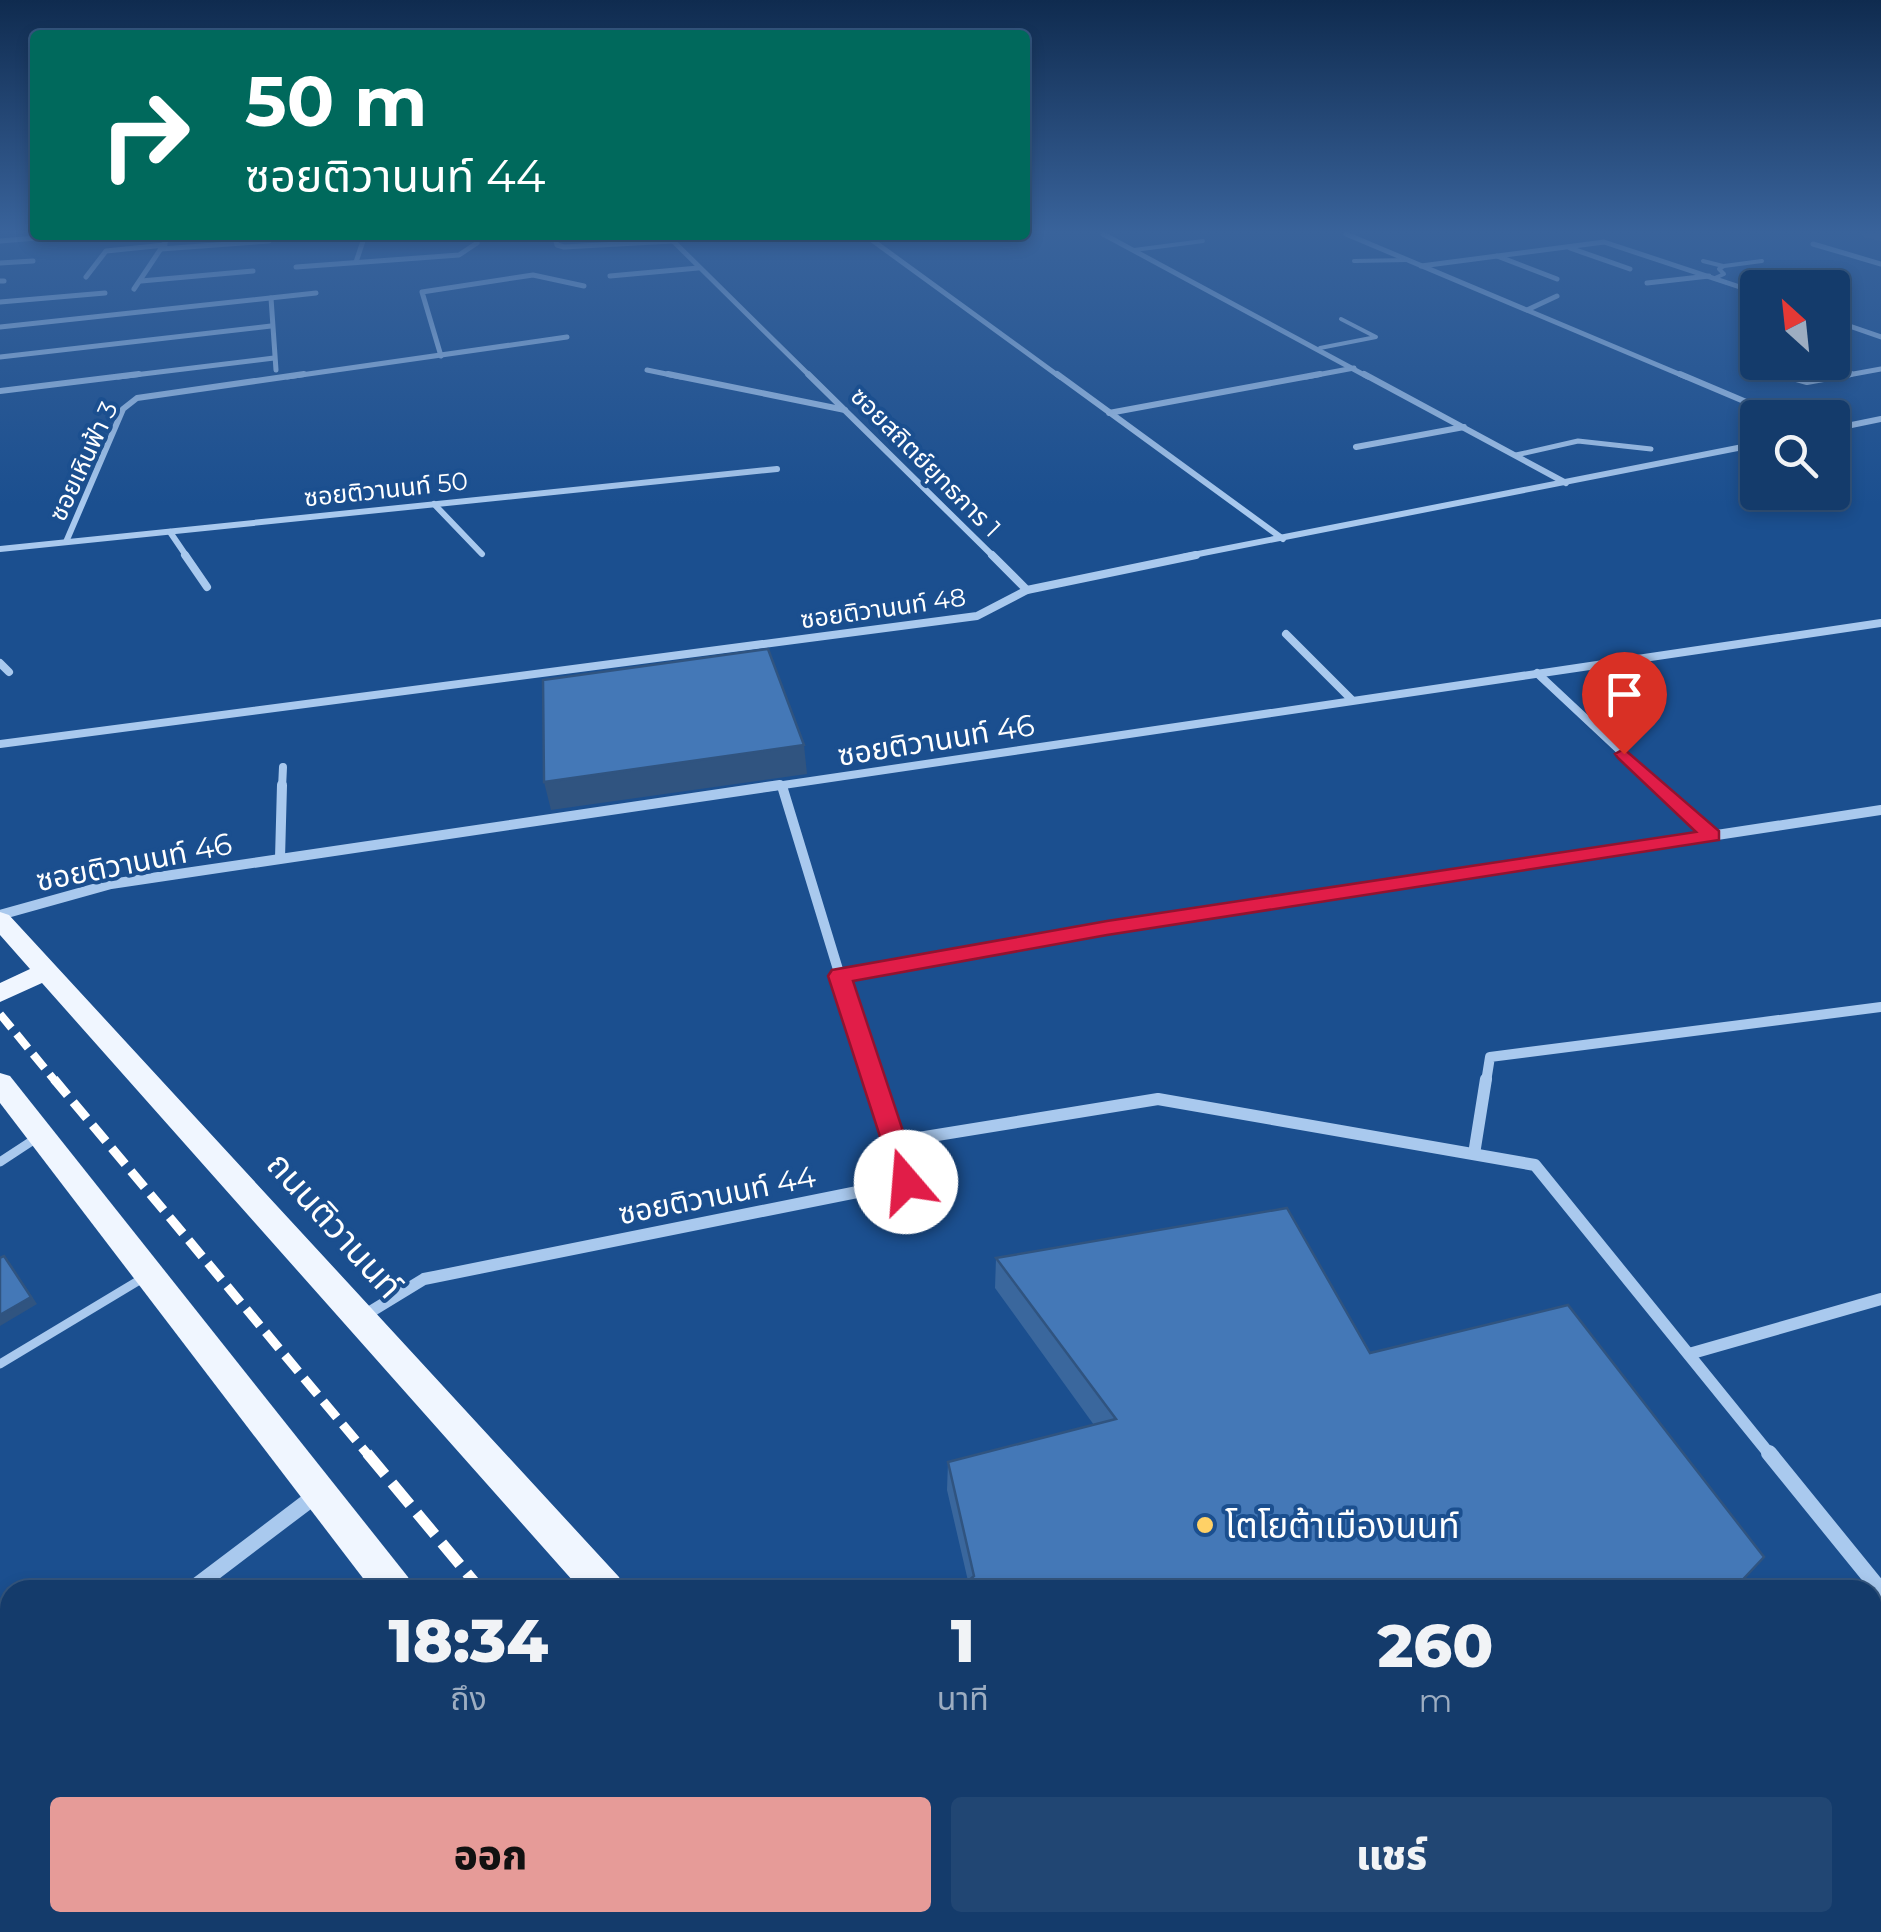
<!DOCTYPE html>
<html lang="th">
<meta charset="utf-8">
<style>
:root{--surface:#143b6b;--page:#214673;--text:#f1f3f6;--muted:#9dadc1;--line:#33557e;--accent:#e69b98}
body{margin:0;font-family:Montserrat,"Noto Sans Thai",sans-serif;background:var(--page);color:var(--text);height:100vh;display:flex;flex-direction:column;font-size:38px;white-space:nowrap}
*{box-sizing:border-box;margin:0}
p{font-size:32px;color:var(--muted)}
.icon{flex:none;width:55px;height:55px;fill:none;stroke:currentColor;stroke-width:2;stroke-linecap:round;stroke-linejoin:round}
.map{position:relative;flex:1;overflow:hidden}
.details{position:absolute;left:0px;top:1580px;width:1882px;height:352px;display:flex;flex-direction:column;background:var(--surface);border-radius:30px 30px 0 0;box-shadow:0 5px 15px #0003,0 0 0 2px var(--line)}
.details>*{flex:none}
.hud{position:absolute;left:30px;top:30px;width:1000px;height:210px;border-radius:10px;box-shadow:0 5px 15px #0003,0 0 0 2px var(--line);background:#00695c;color:#fff;overflow:hidden}
.needle{width:65px;rotate:333deg}
.controls{position:absolute;left:1740px;top:270px;display:grid;gap:20px}
.controls a{display:grid;place-items:center;width:110px;height:110px;border-radius:10px;background:var(--surface);box-shadow:0 5px 15px #0003,0 0 0 2px var(--line);font-size:50px}
.pin{position:absolute;display:grid;place-items:center;width:85px;height:85px;color:#fff;margin:-102px -42px;border-radius:50% 50% 50% 0;rotate:-45deg;box-shadow:0 0 10px #0007}
.pin .icon{rotate:45deg}
.me{position:absolute;width:110px;margin:-55px;rotate:342deg;stroke-linejoin:round;filter:drop-shadow(0 0 8px #0008)}
.turn{display:flex;align-items:center;gap:35px;height:210px;padding:0 50px;font-size:45px}
.turn .icon{width:130px;height:130px;stroke-width:2.5}
.turn b{display:block;font-size:70px;line-height:85px}
.eta{display:flex;justify-content:space-evenly;align-items:center;height:170px;text-align:center}
.eta b{font-size:60px;font-weight:800;line-height:70px}
.action{display:flex;gap:20px;margin-top:auto;padding:20px 50px}
.action a{flex:1;height:115px;border-radius:10px;background:var(--accent);color:#111;font-size:40px;font-weight:800;line-height:115px;text-align:center}
.action a+a{background:var(--page);color:var(--text)}
.map>svg:first-child{display:block}
</style>
<div class="map">
<svg width="1881" height="1932" viewBox="0 0 1881 1932">
<rect width="100%" height="100%" fill="#1b4f8f"/>
<g fill="none" stroke-linecap="round" stroke-linejoin="round">
<polygon fill="#3c6290" fill-rule="evenodd" points="1861,234 1881,234 1881,241 1864,237"/>
<g stroke="#a9c9ee" stroke-width="4">
<polyline points="1134,250 1203,241"/>
<polyline points="1354,261 1407,260"/>
<polyline points="1703,261 1723,266"/>
<polyline points="1715,278 1724,274 1719,269 1724,266 1762,261"/>
<polyline points="1320,348 1376,337 1341,319"/>
</g>
<polyline stroke="#a9c9ee" stroke-width="5" points="1516,455 1578,441 1651,449"/>
<g stroke="#a9c9ee" stroke-width="9">
<polyline points="0,1162 38,1137"/>
<polyline points="0,1364 143,1278"/>
</g>
<g stroke="#a9c9ee" stroke-width="5">
<polyline points="1103,234 1368,377"/>
<polyline points="1346,234 1686,377"/>
<polyline points="554,235 557,245 564,247 672,241"/>
<polyline points="865,235 1060,377"/>
<polyline points="668,236 811,377"/>
<polyline points="310,238 366,235"/>
<polyline points="94,239 122,235"/>
<polyline points="0,241 62,236"/>
<polyline points="1813,244 1881,264"/>
<polyline points="1570,248 1630,269"/>
<polyline points="161,249 269,241"/>
<polyline points="1497,256 1557,279"/>
<polyline points="356,262 365,235"/>
<polyline points="0,263 33,261"/>
<polyline points="1421,266 1604,242 1758,293"/>
<polyline points="296,267 459,255 477,243"/>
<polyline points="610,276 698,268"/>
<polyline points="86,277 106,251 165,245"/>
<polyline points="0,281 4,281"/>
<polyline points="141,281 253,271"/>
<polyline points="1647,283 1709,276"/>
<polyline points="134,289 170,235"/>
<polyline points="271,298 276,370"/>
<polyline points="0,302 105,293"/>
<polyline points="1527,310 1557,296"/>
<polyline points="1832,320 1881,337"/>
<polyline points="0,327 316,293"/>
<polyline points="441,356 422,292 533,275 584,286"/>
<polyline points="0,357 271,326"/>
<polyline points="647,370 681,377"/>
<polyline points="1777,374 1787,377"/>
<polyline points="118,377 274,358"/>
<polyline points="287,377 567,337"/>
<polyline points="1306,377 1354,368"/>
<polyline points="1837,377 1881,369"/>
</g>
<g stroke="#a9c9ee" stroke-width="6">
<polyline points="668,374 845,410"/>
<polyline points="808,374 994,557"/>
<polyline points="1057,374 1283,539"/>
<polyline points="1364,374 1566,483"/>
<polyline points="1680,374 1784,418"/>
<polyline points="1778,374 1807,382 1851,374"/>
<polyline points="0,391 139,374"/>
<polyline points="1109,413 1320,374"/>
<polyline points="1832,429 1881,419"/>
<polyline points="1356,447 1464,427"/>
<polyline points="434,504 482,554"/>
<polyline points="170,532 187,557"/>
<polyline points="66,542 123,409 137,398 304,374"/>
<polyline points="0,549 777,469"/>
<polyline points="1183,557 1758,444"/>
</g>
<g stroke="#a9c9ee" stroke-width="8">
<polyline points="185,555 207,587"/>
<polyline points="992,555 1027,590"/>
<polyline points="1286,634 1352,700"/>
<polyline points="0,663 9,672"/>
<polyline points="1537,673 1660,788"/>
<polyline points="0,744 977,616 1027,590 1196,555"/>
<polyline points="282,788 283,767"/>
<polyline points="763,788 1881,623"/>
</g>
<g stroke="#a9c9ee" stroke-width="10">
<polyline points="1657,785 1711,836"/>
<polyline points="782,786 840,976"/>
<polyline points="280,858 282,785"/>
<polyline points="0,915 111,884 780,785"/>
<polyline points="874,1082 840,976 1107,928 1881,810"/>
<polyline points="1486,1082 1490,1057 1881,1007"/>
</g>
<g stroke="#a9c9ee" stroke-width="12">
<polyline points="894,1142 1158,1099 1535,1165 1771,1456"/>
<polyline points="1474,1154 1486,1079"/>
<polyline points="365,1315 424,1279 907,1182 874,1079"/>
<polyline points="1689,1354 1881,1299"/>
</g>
<g stroke="#a9c9ee" stroke-width="16">
<polyline points="1769,1453 1881,1591"/>
<polyline points="191,1590 315,1496"/>
<polyline points="0,1788 10,1761"/>
</g>
<g fill="#f0f6ff" fill-rule="evenodd">
<polygon points="0,912 9,915 619,1577 625,1590 581,1590 42,983 0,1002 0,983 30,969 0,935"/>
<polygon points="0,1073 10,1076 408,1577 414,1590 372,1590 0,1103"/>
<polygon points="628,1922 676,1922 680,1932 632,1932"/>
<polygon points="881,1922 929,1922 933,1932 885,1932"/>
</g>
<polyline stroke="#fff" stroke-width="8" stroke-dasharray="18 8" stroke-linecap="butt" points="0,1014 56,1082"/>
<polyline stroke="#fff" stroke-width="9" stroke-dasharray="21 9" stroke-linecap="butt" points="54,1079 369,1456"/>
<g stroke="#fff" stroke-width="11" stroke-dasharray="28 11" stroke-linecap="butt">
<polyline points="367,1453 481,1590"/>
<polyline points="758,1922 766,1932"/>
</g>
</g>
<g fill="#3a679d">
<polygon points="996,1258 1370,1353 1764,1557 1735,1590 958,1590 968,1581 947,1490 948,1462 1094,1425 995,1288"/>
<polygon points="1133,1922 1418,1922 1409,1932 1143,1932"/>
</g>
<g fill="#305480">
<polygon points="804,745 807,774 551,810 544,782"/>
<polygon points="10,1263 37,1304 0,1326 0,1315"/>
</g>
<g fill="#4478b7" stroke="#305480" stroke-width="2.5">
<polygon points="768,649 804,745 544,782 543,680"/>
<polygon points="1287,1208 1370,1353 1568,1305 1764,1557 1733,1590 958,1590 974,1576 948,1462 1116,1419 996,1258"/>
<polygon points="4,1256 31,1297 0,1315 0,1258"/>
<polygon points="1160,1922 1415,1922 1406,1932 1169,1932"/>
</g>
<linearGradient id="sky" x2="0" y2="1"><stop stop-color="#0f2b4f"/><stop offset="0.46" stop-color="#39639b"/><stop offset="1" stop-color="#39639b" stop-opacity="0"/></linearGradient>
<rect width="1881" height="504" fill="url(#sky)"/>
<polygon fill="#e11d48" stroke="#92132f" stroke-width="2.5" points="1624,749 1719,831 1719,840 1107,935 853,981 920,1182 916,1189 897,1189 828,976 832,970 1107,921 1696,832 1618,758 1615,754"/>
<circle fill="#ffd166" stroke="#1b4f8f" stroke-width="4" cx="1205" cy="1525" r="10"/>
<g text-anchor="middle" dominant-baseline="central" stroke-width="8" stroke-linejoin="round" paint-order="stroke">
<g font-size="25" fill="#fff" stroke="#1b4f8f">
<text transform="translate(83 461) rotate(-65)">ซอยเหินฟ้า 3</text>
<text transform="translate(926 462) rotate(45)">ซอยสถิตย์ยุทธการ 1</text>
<text transform="translate(386 489) rotate(-6)">ซอยติวานนท์ 50</text>
<text transform="translate(883 608) rotate(-8)">ซอยติวานนท์ 48</text>
</g>
<g font-size="30" fill="#fff" stroke="#1b4f8f">
<text transform="translate(936 740) rotate(-9)">ซอยติวานนท์ 46</text>
<text transform="translate(134 862) rotate(-11)">ซอยติวานนท์ 46</text>
<text transform="translate(717 1195) rotate(-11)">ซอยติวานนท์ 44</text>
</g>
<g font-size="35" fill="#fff" stroke="#1b4f8f">
<text transform="translate(335 1225) rotate(48)">ถนนติวานนท์</text>
</g>
<g font-size="35" fill="#fff" stroke="#1b4f8f" text-anchor="start">
<text x="1225" y="1525">โตโยต้าเมืองนนท์</text>
</g>
</g>
</svg>
<div class="controls">
<a><svg class="needle" viewBox="-14 -14 28 28"><path d="M0-13l5 13h-10z" fill="#e53935"/><path d="M0 13l5-13h-10z" fill="#9dadc1"/></svg></a>
<a><svg class="icon" aria-label="search" viewBox="0 0 24 24"><circle cx="10" cy="10" r="6"/><path d="M15 15l6 6"/></svg></a>
</div>
<div class="pin" style="left:1624px;top:754px;background:#d93025"><svg class="icon" aria-label="arrive" viewBox="0 0 24 24"><path d="M6 21V4h12l-3 4 3 4H6"/></svg></div>
<svg class="me" style="left:906px;top:1182px" viewBox="-20 -20 40 40"><circle r="19" fill="#fff"/><path d="M0-13L10 11 0 6-10 11z" fill="#e11d48"/></svg>
<div class="hud">
<div class="turn"><svg class="icon" aria-label="right" viewBox="0 0 24 24"><path d="M7 20v-9h11M14 6l5 5-5 5"/></svg><div><b>50 m</b>ซอยติวานนท์ 44</div></div>
</div>
<section class="details">
<div class="eta">
<div><b>18:34</b><p>ถึง</p></div>
<div><b>1</b><p>นาที</p></div>
<div><b>260</b><p>m</p></div>
</div>
<div class="action"><a>ออก</a><a>แชร์</a></div>
</section>
</div>
